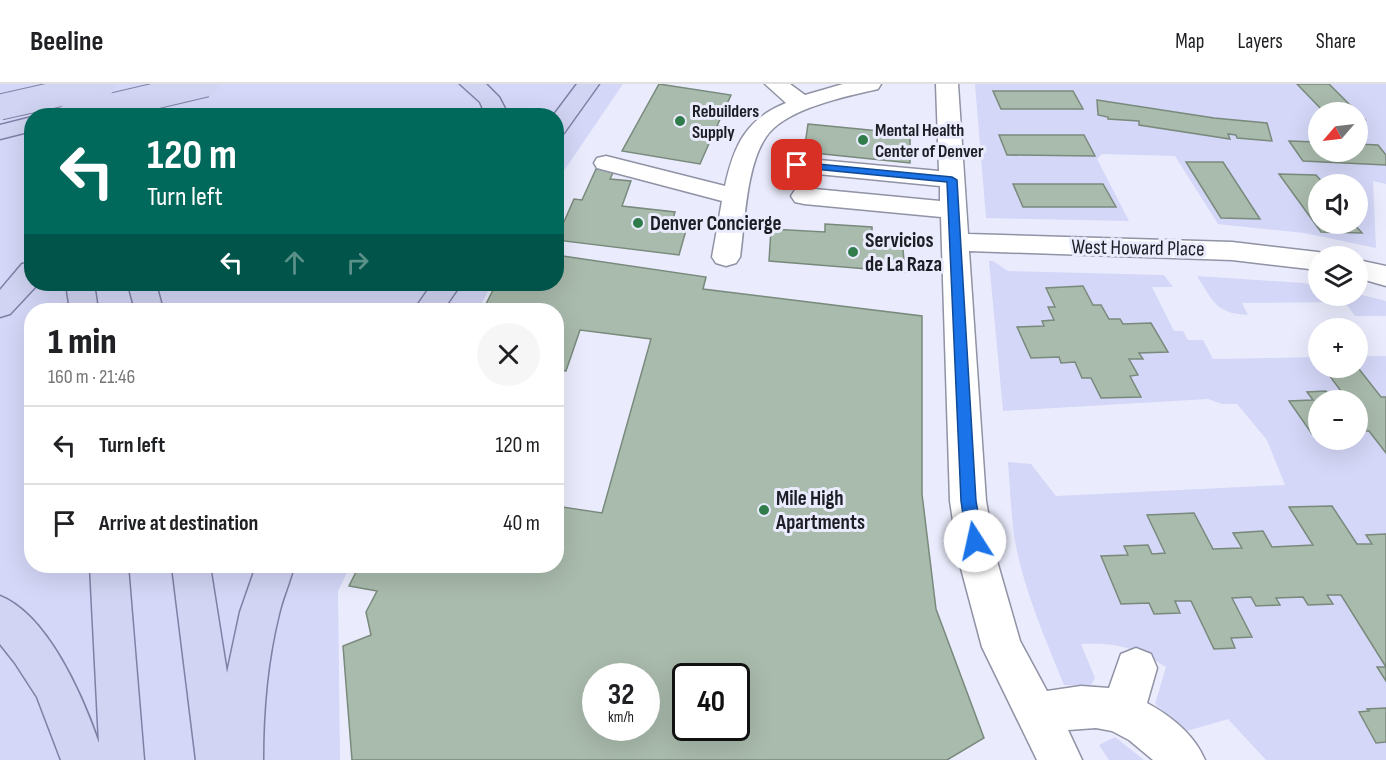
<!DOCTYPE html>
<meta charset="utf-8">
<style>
:root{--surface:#fff;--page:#f6f6f6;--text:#202124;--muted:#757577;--line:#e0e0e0}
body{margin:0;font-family:"Sofia Sans Condensed",sans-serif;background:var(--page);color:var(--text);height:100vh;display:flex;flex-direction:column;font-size:22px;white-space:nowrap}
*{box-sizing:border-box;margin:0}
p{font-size:20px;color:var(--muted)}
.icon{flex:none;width:33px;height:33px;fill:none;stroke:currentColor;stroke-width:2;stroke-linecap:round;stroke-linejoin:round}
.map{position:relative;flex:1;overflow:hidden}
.side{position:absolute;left:24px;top:219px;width:540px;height:270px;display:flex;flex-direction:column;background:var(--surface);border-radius:24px;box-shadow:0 6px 24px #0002}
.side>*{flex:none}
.banner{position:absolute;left:24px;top:24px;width:540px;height:183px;border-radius:24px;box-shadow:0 6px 24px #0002;background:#00695c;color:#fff;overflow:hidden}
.needle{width:39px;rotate:242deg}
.controls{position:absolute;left:1308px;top:18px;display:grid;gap:12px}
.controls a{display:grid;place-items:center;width:60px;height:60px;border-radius:50%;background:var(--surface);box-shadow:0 6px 24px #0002;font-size:30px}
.speed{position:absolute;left:582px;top:579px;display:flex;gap:12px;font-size:30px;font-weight:700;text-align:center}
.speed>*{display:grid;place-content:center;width:78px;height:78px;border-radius:50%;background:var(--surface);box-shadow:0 6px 24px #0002;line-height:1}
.speed small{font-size:15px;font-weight:400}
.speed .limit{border:3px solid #111;border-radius:9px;background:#fff;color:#111}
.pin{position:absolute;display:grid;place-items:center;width:51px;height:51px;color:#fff;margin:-26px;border-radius:12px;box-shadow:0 3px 9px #0006}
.me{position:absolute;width:66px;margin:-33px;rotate:350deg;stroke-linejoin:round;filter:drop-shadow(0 0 4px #0008)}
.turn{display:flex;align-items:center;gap:21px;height:126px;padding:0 24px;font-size:27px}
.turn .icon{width:78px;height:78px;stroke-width:2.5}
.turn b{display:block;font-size:42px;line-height:51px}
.lanes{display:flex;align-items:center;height:57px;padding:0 24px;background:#0003;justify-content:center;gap:30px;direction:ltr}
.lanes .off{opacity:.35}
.round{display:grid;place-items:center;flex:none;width:63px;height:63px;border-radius:32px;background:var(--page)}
.headline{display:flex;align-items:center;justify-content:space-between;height:102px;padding:0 24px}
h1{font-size:36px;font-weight:800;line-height:45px}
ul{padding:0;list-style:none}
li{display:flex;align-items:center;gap:18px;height:78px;padding:0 24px;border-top:2px solid var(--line)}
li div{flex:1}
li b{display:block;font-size:22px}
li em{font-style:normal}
header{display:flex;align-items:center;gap:36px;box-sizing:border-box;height:84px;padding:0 30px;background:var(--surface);border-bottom:2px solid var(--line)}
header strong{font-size:28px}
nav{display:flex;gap:33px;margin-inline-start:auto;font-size:21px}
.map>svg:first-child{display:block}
</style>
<header>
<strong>Beeline</strong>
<nav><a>Map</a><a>Layers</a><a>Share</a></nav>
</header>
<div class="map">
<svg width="1386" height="676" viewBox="0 0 1386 676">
<rect width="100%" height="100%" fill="#eaecfd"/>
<g fill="#d4d7f7" fill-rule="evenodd">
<polygon points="0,0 623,0 557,97 556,32 32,32 32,200 492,200 478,226 32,226 32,482 350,482 338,507 340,676 0,676"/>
<path d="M975,0h411v100l-13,-3 3,67 -72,-15 -86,-9 -43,-68 -73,-2 -5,5 32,62 -143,-3zM1318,28h40v40h-40zM1318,100h40v40h-40z"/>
<path d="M989,177h4l15,10 156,4 9,12h-21l22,44h9l5,9h15l10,19 105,-2v11h40v-12h28v404h-120l-38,-41 -41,12 -32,-27 11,-37c-31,-19 -48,-25 -85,-23l14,34 -4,7h-27c-19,-47 -40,-94 -49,-144 -4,-26 -5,-53 -7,-79l23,2 25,32 229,-11 -18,-45 -30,-36h-15l-14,-5 -205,12zM1318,316h40v40h-40z"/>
<path d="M1197,192l106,7 15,3v10l40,-2 28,7v15h-31l-10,-14 -103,1 6,12c-33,-2 -34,-13 -51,-39z"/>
<polygon points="1115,653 1144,676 1109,676 1099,661"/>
</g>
<g fill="#a9bbad" stroke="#798a7d" stroke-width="1.5" fill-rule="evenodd">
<polygon points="659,0 731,11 717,42 725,44 719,56 711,55 700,80 622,67"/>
<polygon points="1297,0 1329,0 1365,36 1358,36 1358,28 1324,28"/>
<polygon points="993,7 1073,7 1083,25 1001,25"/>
<polygon points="1097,16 1214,34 1267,39 1272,57 1237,54 1236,51 1228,50 1230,55 1139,41 1139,37 1108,35 1108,33 1098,31"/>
<polygon points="808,40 910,50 910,79 804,68"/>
<polygon points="999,51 1084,51 1095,72 1007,71"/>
<polygon points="1289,57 1318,58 1318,68 1358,68 1358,60 1378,61 1386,71 1386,81 1303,77"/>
<polygon points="1186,78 1223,78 1260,135 1221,134"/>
<polygon points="596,85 614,87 610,95 631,97 622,122 675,128 673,135 689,136 679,171 556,156 574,115 582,116"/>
<polygon points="1279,90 1316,91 1324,100 1318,100 1318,140 1354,140 1362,149 1321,148"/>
<polygon points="1013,100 1103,100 1116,123 1023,123"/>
<polygon points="825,140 872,143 872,152 902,154 905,188 769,177 771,145 825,148"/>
<path d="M556,171l150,22 -3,12 219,27v178l14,115 48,129 -37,22h-595l-9,-114 28,-11 -5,-23 11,-21 -28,-5 10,-20h197v-60l46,7 49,-174 -71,-9 -14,41 -10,-1v-60h-73l13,-26h60zM596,592h50v52h-50zM686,592h50v52h-50z"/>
<polygon points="1083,202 1093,221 1101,221 1109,235 1120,235 1123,240 1151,239 1168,268 1139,269 1143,275 1129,275 1138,291 1130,292 1141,313 1101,314 1091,294 1082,294 1075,278 1061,279 1059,273 1031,274 1017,243 1044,242 1042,237 1054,236 1048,223 1055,223 1046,204"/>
<polygon points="1324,284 1359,285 1381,313 1386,313 1386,369 1369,347 1358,347 1358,316 1318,316 1318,349 1312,350 1289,317 1313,316 1307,308 1326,307 1332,315 1346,314"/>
<polygon points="1332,422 1357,460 1372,460 1366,451 1386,450 1386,597 1377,583 1386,583 1341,511 1327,511 1333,520 1308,521 1303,513 1276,514 1280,521 1256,522 1251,513 1232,514 1252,553 1231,554 1235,564 1214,565 1191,517 1175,517 1180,529 1154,530 1149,519 1121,520 1101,472 1128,471 1124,462 1148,461 1152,470 1165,469 1147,431 1194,429 1213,465 1242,464 1233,449 1263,447 1272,463 1313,461 1289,423"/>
<polygon points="1386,624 1386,658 1376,659 1359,628 1369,627 1367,625"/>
</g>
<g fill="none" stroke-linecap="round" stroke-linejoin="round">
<g stroke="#9092a5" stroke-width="3">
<g id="minor">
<path d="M765,0h25l15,11 38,-11h38l-3,5c-31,7 -94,20 -112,48 -20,29 -21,85 -26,120l-4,6 -10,3 -10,-3 -4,-6 10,-56 -125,-33 -3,-5 3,-5 9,-2 119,30c9,-41 21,-67 61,-83z"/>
<path d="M936,0h22l10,150 264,8 86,10 11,4h-11v14l-86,-10 -263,-9 17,250 11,60 23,80 27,50 34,-5 28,2 12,-34 15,-6 15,6 6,14 -10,35c24,13 47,31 58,57h-52l-24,-20 -17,-9 -16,-3 -28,2 14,30h-45l-55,-113 -23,-86 -9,-60 -9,-284 -137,-13 -9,-2 -4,-6 4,-6 9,-2 136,13v-15l-143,-14 -9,-2 -3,-5 3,-5 9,-2 142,13z"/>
<polygon points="1358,176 1386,182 1386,202 1358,194"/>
</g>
</g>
<g stroke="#7e81a5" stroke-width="3">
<g id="major">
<polygon points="460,0 486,0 499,13 509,32 486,32 480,18"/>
<polygon points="577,0 599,0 564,49 556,51 556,32 553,32"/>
<polygon points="32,33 32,47 0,55 0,41"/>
<polygon points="32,178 32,200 38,200 10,230 0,233 0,206 22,180"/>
<polygon points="66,200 94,200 98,226 70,226"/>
<polygon points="128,200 156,200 163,226 135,226"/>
<polygon points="432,200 461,200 443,226 414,226"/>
<path d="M90,482h38l16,194h-83l-24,-63 -22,-34 -15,-19v-48c48,19 83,101 99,147z"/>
<path d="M172,482h38l17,107 13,-61 16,-46h38c-4,16 -11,31 -15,48 -12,48 -16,97 -16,146h-67z"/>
</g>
</g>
<use href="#minor" fill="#fff" fill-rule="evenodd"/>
<use href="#major" fill="#d1d4f2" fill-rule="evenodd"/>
<g stroke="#7e81a5" stroke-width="27" stroke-linecap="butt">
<g id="major-bridge">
<polyline points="0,23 103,0"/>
<polyline points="70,32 206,0"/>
</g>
</g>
<use href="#major-bridge" stroke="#d1d4f2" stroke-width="25"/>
</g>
<polygon fill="#1a73e8" stroke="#114b97" stroke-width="1.5" points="797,78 952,93 957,96 976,417 983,457 980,462 975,464 970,462 967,457 961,417 947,98 794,83 794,79"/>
<g fill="#307c4b" stroke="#eaecfd" stroke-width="2">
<circle cx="680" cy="37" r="6"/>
<circle cx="863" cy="56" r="6"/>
<circle cx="638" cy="139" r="6"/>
<circle cx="853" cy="168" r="6"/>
<circle cx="764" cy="426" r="6"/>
</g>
<g text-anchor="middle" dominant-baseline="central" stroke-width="6" stroke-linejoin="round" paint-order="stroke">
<g font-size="18" font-weight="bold" fill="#1d1e25" stroke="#eaecfd" text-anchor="start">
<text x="692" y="27">Rebuilders<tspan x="692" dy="21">Supply</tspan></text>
<text x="875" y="46">Mental Health<tspan x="875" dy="21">Center of Denver</tspan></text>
</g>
<g font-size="21" font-weight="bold" fill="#1d1e25" stroke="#eaecfd" text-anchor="start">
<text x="650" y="139">Denver Concierge</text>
<text x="865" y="156">Servicios<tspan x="865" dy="24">de La Raza</tspan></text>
<text x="776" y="414">Mile High<tspan x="776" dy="24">Apartments</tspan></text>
</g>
<g font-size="21" fill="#1d1e25" stroke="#eaecfd">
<text transform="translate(1138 164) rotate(1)">West Howard Place</text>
</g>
</g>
</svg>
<div class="controls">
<a><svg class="needle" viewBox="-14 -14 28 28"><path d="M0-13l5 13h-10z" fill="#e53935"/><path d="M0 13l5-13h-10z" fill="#757577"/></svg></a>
<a><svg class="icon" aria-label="sound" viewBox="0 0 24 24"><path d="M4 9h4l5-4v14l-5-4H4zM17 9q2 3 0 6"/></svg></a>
<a><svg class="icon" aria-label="layers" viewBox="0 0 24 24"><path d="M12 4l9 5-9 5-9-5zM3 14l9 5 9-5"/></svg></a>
<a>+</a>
<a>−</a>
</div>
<div class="speed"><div>32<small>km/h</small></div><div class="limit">40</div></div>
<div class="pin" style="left:797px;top:81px;background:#d93025"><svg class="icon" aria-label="arrive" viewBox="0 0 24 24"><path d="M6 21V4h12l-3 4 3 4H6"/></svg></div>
<svg class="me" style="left:975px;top:457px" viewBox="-20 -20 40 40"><circle r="19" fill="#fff"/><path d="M0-13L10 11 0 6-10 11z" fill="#1a73e8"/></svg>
<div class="banner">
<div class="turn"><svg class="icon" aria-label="left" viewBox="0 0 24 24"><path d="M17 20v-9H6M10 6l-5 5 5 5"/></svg><div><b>120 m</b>Turn left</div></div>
<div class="lanes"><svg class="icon" aria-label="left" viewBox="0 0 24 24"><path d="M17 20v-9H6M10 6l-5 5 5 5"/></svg><svg class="icon off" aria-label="ahead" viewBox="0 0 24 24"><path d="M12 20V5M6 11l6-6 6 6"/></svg><svg class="icon off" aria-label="right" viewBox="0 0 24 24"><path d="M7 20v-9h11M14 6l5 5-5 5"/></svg></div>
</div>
<section class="side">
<div class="headline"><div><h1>1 min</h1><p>160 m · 21:46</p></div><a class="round"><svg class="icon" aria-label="close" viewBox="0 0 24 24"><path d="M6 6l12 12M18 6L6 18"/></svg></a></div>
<ul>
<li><svg class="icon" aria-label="left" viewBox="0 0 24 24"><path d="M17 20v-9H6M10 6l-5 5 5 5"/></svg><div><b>Turn left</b></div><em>120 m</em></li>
<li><svg class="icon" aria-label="arrive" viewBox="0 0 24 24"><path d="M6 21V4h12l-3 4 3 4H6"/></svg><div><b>Arrive at destination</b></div><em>40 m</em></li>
</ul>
</section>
</div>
